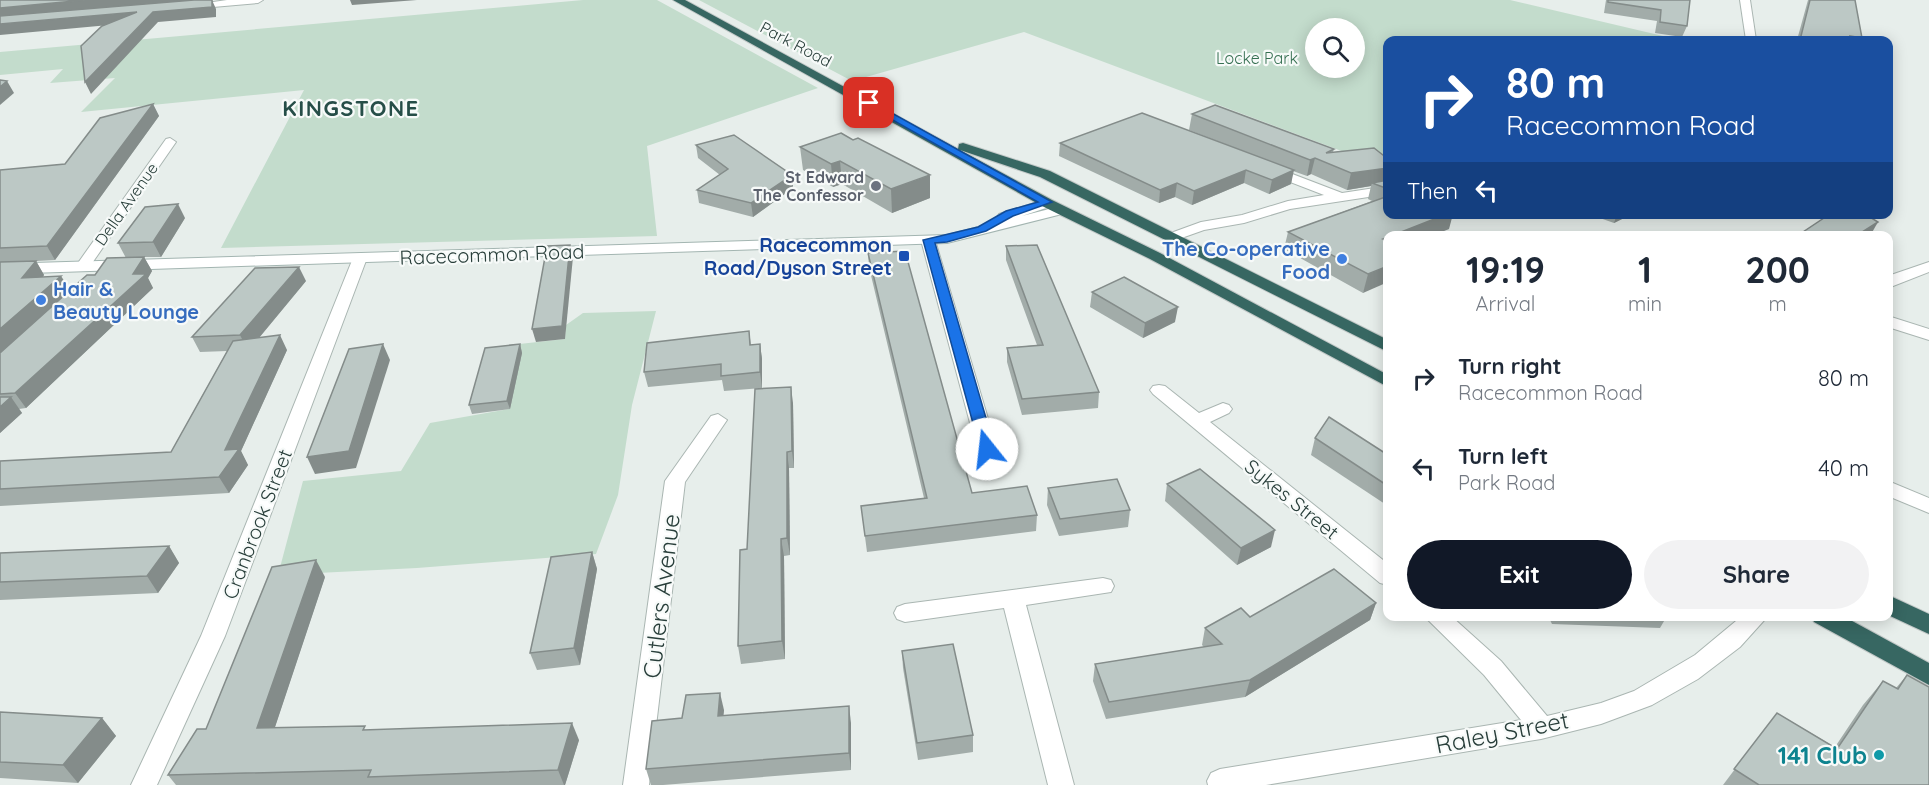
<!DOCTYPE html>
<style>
:root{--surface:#fff;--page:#f2f2f3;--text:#1f2937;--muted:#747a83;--accent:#111827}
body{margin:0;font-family:Quicksand,sans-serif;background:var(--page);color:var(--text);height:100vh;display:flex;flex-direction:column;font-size:22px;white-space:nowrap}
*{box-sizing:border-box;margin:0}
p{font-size:20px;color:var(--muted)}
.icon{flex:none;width:33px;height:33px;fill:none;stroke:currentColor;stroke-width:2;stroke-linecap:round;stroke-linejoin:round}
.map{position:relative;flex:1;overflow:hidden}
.sheet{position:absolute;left:1383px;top:231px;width:510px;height:390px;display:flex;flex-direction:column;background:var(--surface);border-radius:12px;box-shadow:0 3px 15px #0003}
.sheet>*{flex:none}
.hud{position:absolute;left:1383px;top:36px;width:510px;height:183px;border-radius:12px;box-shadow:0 3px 15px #0003;background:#1a4fa0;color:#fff;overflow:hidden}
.fabs{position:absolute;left:1305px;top:18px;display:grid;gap:12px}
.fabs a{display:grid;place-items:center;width:60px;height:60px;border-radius:50%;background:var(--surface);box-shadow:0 3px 15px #0003;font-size:30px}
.pin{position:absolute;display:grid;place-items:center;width:51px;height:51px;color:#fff;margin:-26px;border-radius:12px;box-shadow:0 3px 9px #0006}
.me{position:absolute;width:66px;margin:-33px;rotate:344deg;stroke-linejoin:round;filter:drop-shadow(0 0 4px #0008)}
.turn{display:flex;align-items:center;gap:21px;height:126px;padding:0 24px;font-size:27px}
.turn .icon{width:78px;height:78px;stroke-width:2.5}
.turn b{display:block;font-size:42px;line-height:51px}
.then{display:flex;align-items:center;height:57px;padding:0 24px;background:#0003;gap:12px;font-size:22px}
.eta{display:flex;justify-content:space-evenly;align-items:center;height:102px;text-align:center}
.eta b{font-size:36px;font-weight:800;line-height:42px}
.action{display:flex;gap:12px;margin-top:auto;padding:12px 24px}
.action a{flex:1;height:69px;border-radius:36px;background:var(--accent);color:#fff;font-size:24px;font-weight:800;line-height:69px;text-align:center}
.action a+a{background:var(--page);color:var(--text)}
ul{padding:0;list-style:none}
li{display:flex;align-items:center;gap:18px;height:90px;padding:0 24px}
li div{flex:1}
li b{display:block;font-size:22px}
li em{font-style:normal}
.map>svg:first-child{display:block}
</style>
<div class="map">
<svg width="1929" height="785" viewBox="0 0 1929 785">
<rect width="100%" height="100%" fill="#e7eeeb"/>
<g fill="#c3dccc" fill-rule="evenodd">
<polygon points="583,0 657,0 818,88 647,146 657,236 221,248 304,90 81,112 115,78 50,83 63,69 0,75 0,52"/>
<path d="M699,0h811l170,40h-292l-1,128 -363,-136 -172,49zM1316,28h38v40h-38z"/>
<polygon points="656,311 632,405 618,495 596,554 417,568 278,575 303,481 401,471 430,423 509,409 486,355 502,346 565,339 566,325 583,313"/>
</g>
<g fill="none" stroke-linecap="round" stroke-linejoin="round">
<g stroke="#aab6b2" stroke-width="2">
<g id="street">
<polygon points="227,0 263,0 258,3 190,9 185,6"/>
<polygon points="1740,0 1750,0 1756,40 1746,40"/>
<polygon points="170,138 176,142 88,269 78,269 75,266 78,263 166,139"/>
<polygon points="1269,165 1342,193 1388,186 1388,194 1290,209 1244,223 1204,230 1173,241 1168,240 1166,237 1168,234 1201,222 1242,215 1288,201 1324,195 1264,172 1263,169"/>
<polygon points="928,236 935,240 997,449 994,453 980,453 977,449 921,240"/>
<polygon points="360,254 367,258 225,636 157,785 131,785 201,636 353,258"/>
<polygon points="1929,262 1929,272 1888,288 1888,276"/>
<polygon points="1888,316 1929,329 1929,340 1888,327"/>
<polygon points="1159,385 1165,386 1199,413 1223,403 1229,405 1232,409 1229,413 1210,422 1388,564 1388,585 1380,583 1153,394 1150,390 1153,386"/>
<polygon points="718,414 727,420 685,482 649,785 623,785 665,481 711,416"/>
<polygon points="1888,481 1929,498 1929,513 1888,496"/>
<polygon points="1103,578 1111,580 1114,586 1111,592 1026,605 1074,785 1048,785 1004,608 905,622 897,619 894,613 897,607 905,604"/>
<polygon points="1424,616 1451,616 1501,661 1547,716 1601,703 1634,691 1695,655 1742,616 1768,616 1740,647 1698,679 1652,705 1601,724 1541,739 1266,785 1208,785 1207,781 1211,773 1220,769 1521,720 1484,675"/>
</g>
</g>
<g stroke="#a3b5b1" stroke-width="2">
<polygon id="secondary" points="1047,199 1054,203 1052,206 1022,216 1061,206 1068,210 1066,213 947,243 0,274 0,264 947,235 1002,221 997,217 999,214"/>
</g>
<g stroke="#c3c9c8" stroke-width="2">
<g id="highway">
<polygon points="673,0 685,0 958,149 959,144 963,143 1050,171 1388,340 1388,352 1040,177 960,150 1052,200 1160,253 1388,375 1388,387 1150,259 1042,206"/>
<polygon points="1888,595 1929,614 1929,634 1888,615"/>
<polygon points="1811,616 1843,616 1929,663 1929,685 1814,622"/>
</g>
</g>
<use href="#street" fill="#fff" fill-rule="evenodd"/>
<use href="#secondary" fill="#fff" fill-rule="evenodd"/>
<use href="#highway" fill="#376762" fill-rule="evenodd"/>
</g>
<g fill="#a2aca9">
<polygon points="1606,0 1690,0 1687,26 1682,37 1655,33 1657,21 1604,13"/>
<polygon points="1808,0 1855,0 1862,38 1861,40 1797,40"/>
<polygon points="153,104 159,116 55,260 36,261 44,275 43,277 70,290 95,275 126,258 118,243 185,218 161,257 144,257 152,271 148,278 153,288 26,408 19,409 22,413 0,433 0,170 65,164"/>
<polygon points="1192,114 1334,149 1333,152 1388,189 1388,214 1449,229 1388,236 1363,293 1284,249 1288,232 1372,201 1368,199 1371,186 1347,190 1311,174 1307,176 1293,171 1291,184 1269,194 1244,183 1192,205 1175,197 1159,203 1059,156 1060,143 1248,153 1189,130"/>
<polygon points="841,133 930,198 892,213 842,184 833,187 803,170 800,147"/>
<polygon points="696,145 792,175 793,188 753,217 699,203 697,190 720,175 698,158"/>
<polygon points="1596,214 1632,214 1614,223 1597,217"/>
<polygon points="1006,246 1099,392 1098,408 1022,415 1007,362 1007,348 1037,345 1006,260"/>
<polygon points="868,253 972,493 1037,515 1036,531 867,552 861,506 924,498 869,267"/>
<polygon points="306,281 259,338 287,350 241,451 248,465 229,493 0,506 0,461 171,452 227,351 200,352 192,337"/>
<polygon points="1092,292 1175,322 1143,338 1090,307"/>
<polygon points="749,331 751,345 760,344 762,359 762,388 724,391 722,380 648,387 644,372"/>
<polygon points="520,344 522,353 510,409 472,414 469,405"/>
<polygon points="793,403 794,468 789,468 790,555 784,556 785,659 741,664 738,646 747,549"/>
<polygon points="1315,438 1388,455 1388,506 1311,455"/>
<polygon points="1167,484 1271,547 1237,565 1165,501"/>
<polygon points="1048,488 1130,510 1128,527 1059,536 1047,505"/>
<polygon points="169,546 179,563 158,593 0,600 0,553"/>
<polygon points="592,552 597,569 580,665 537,670 530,653"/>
<polygon points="325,577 275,727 367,730 579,740 565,785 176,785 168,775 206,729"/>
<polygon points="1376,603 1370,620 1245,697 1106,719 1093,681 1095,664 1204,647 1202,645 1205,628 1250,617"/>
<polygon points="1548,616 1667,616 1660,628 1552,624"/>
<polygon points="902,651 973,735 973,752 918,760 903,668"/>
<polygon points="1907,675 1929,785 1723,785 1777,713 1835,747 1863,705 1883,681 1896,688"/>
<polygon points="724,710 723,715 851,723 851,770 663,785 651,785 646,769 682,718"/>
<polygon points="0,712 102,718 116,736 78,783 0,778"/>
</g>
<g fill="#848c8a">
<polygon points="85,0 201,0 0,19 0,8"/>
<polygon points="212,0 216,9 216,17 158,22 91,94 85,82 153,12"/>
<polygon points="350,0 417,0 352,5"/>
<polygon points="137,12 142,22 0,35 0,24"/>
<polygon points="7,81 14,93 0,105 0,87"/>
<polygon points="153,104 159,116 55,260 47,246"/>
<polygon points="1315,158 1311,174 1307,176 1310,160"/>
<polygon points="840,161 842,184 833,187 831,164"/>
<polygon points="1388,168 1388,184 1372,183 1371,186 1347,190 1351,173"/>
<polygon points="1246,170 1244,183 1192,205 1194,191"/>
<polygon points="1294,170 1291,184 1269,194 1272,180"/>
<polygon points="792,175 793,188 753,217 751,203"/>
<polygon points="930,175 930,198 892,213 891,189"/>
<polygon points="1177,183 1175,197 1159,203 1160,190"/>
<polygon points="178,204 185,218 161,257 153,242"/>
<polygon points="1447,214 1453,214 1449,229 1432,236 1391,236"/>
<polygon points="1617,214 1632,214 1614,223"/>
<polygon points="1878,222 1870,236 1856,236"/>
<polygon points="570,245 573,257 565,339 536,342 532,329"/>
<polygon points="144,257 152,271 148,278 153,288 26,408 15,393 133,274"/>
<polygon points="36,261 44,275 31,292 22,278"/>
<polygon points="1388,266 1388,282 1363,293 1368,274"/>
<polygon points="299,267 306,281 248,351 240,335"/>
<polygon points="61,276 70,290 0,353 0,329"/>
<polygon points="1178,307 1175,322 1143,338 1145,323"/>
<polygon points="280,335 287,350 241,451 248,465 229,493 219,477 225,450"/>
<polygon points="383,344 390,360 356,468 315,474 307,457"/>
<polygon points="520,344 522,353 510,409 507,401"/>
<polygon points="760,344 762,359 762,388 760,372"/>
<polygon points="791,387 793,403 794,468 792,451"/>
<polygon points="11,397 22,413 0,433 0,407"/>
<polygon points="787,452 789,468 790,555 787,538"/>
<polygon points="1275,530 1271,547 1237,565 1241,548"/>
<polygon points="781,539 784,556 785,659 782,641"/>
<polygon points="169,546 179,563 158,593 147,576"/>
<polygon points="592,552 597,569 580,665 574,648"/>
<polygon points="316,560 325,577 269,745 257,728"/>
<polygon points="1376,603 1370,620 1245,697 1250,680"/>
<polygon points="720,693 724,710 722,733 718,716"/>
<polygon points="849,706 851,723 851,770 849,753"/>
<polygon points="102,718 116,736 78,783 63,765"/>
<polygon points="572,723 579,740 565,785 564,785 558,770"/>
</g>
<g fill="#bcc8c5" stroke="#848c8a" stroke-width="1.5">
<polygon points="0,0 85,0 0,8"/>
<polygon points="194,0 212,0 212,7 153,12 85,82 81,46 102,26 137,12 0,24 0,16"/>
<polygon points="1608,0 1690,0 1687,26 1660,22 1661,10 1608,2"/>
<polygon points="1810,0 1855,0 1862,38 1850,36 1851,40 1800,40"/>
<polygon points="0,80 7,81 0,87"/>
<polygon points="153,104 47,246 0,248 0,170 65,164 100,118"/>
<polygon points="1215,105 1334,149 1326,153 1374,148 1388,159 1388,168 1351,173 1315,158 1310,160 1192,114"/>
<polygon points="1142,113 1294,170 1272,180 1246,170 1194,191 1177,183 1160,190 1060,143"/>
<polygon points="841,133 853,140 858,138 930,175 891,189 840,161 831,164 800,147"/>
<polygon points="734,135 792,175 751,203 697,190 728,169 696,145"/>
<polygon points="1388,180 1388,189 1372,183"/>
<polygon points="1388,196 1388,214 1447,214 1391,236 1388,236 1388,237 1383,239 1388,241 1388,266 1368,274 1288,232"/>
<polygon points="178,204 153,242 118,243 145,207"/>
<polygon points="1830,214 1865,214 1878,222 1856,236 1797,236"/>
<polygon points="570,245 562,326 532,329 547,246"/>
<polygon points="1037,245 1099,392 1022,399 1007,348 1043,345 1006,246"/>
<polygon points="905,251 972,493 1027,486 1037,515 865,536 861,506 927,498 868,253"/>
<polygon points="144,257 133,274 146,274 15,393 0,394 0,353 87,275 95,275 107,258"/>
<polygon points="36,261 22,278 61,276 0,329 0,262"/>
<polygon points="299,267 240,335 192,337 255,268"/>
<polygon points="1124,277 1178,307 1145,323 1092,292"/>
<polygon points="749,331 750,345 760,344 760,372 721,376 721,364 644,372 647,343"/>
<polygon points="280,335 225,450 239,449 219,477 0,489 0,461 171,452 233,341"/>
<polygon points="383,344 349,451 307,457 349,349"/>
<polygon points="520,344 507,401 469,405 485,348"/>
<polygon points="791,387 792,451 787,452 787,538 781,539 782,641 738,646 740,550 747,549 755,389"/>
<polygon points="0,397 11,397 0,407"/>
<polygon points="1329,417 1388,455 1388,486 1315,438"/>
<polygon points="1200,469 1275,530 1241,548 1167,484"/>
<polygon points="1117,479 1130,510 1060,519 1048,488"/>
<polygon points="169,546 147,576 0,582 0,553"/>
<polygon points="592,552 574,648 530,653 551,557"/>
<polygon points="316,560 257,728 365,726 363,730 572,723 558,770 368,777 371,770 168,775 197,729 206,729 272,567"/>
<polygon points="1334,569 1376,603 1250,680 1109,702 1095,664 1222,644 1205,628 1241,608 1250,617"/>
<polygon points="953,644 973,735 917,743 902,651"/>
<polygon points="1907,675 1929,687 1929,785 1759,785 1734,769 1777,713 1837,749 1883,681 1898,689"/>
<polygon points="720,693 718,716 849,706 849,753 646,769 652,721 682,718 686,695"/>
<polygon points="0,712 102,718 63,765 0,762"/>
</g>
<polygon fill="#1a73e8" stroke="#114b97" stroke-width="1.5" points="866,102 872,102 1052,202 1013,216 986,231 947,242 935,243 995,449 993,453 987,454 980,449 923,240 978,227 1006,211 1038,202 866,105"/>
<circle fill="#6b7280" stroke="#f7faf9" stroke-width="2" cx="876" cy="186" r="6"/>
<rect fill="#1a4fb4" stroke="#f7faf9" stroke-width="2" x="898" y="250" width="12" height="12" rx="3"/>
<g fill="#3f7fe0" stroke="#f7faf9" stroke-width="2">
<circle cx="1342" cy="259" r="6"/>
<circle cx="41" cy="300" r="6"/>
</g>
<circle fill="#0f9aa8" stroke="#f7faf9" stroke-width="2" cx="1879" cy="755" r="6"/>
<g text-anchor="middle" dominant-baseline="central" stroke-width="4.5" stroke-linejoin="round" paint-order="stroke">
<g font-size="16" fill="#283e3a" stroke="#f7faf9">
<text transform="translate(796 44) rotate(28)">Park Road</text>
<text transform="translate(126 204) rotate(-55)">Della Avenue</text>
</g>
<g font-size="16" fill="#367052" stroke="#f7faf9">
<text x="1257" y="58">Locke Park</text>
</g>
<g font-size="16" font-weight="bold" fill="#5b616d" stroke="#f7faf9" text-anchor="end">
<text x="864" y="177">St Edward<tspan x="864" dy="18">The Confessor</tspan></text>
</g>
<g font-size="20" font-weight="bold" fill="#164399" stroke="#f7faf9" text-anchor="end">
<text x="892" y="244">Racecommon<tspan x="892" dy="23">Road/Dyson Street</tspan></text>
</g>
<g font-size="20" font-weight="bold" fill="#366cbe" stroke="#f7faf9" text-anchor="end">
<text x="1330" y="248">The Co-operative<tspan x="1330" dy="23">Food</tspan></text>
<text x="53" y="288" text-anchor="start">Hair &amp;<tspan x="53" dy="23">Beauty Lounge</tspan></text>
</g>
<g font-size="20" fill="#283e3a" stroke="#f7faf9">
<text transform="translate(492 254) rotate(-2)">Racecommon Road</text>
<text transform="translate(1292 499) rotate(39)">Sykes Street</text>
<text transform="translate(257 524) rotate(-69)">Cranbrook Street</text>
</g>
<g font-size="22" font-weight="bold" letter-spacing="1.5" fill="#264e48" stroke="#f7faf9">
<text x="351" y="108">KINGSTONE</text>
</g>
<g font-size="24" fill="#283e3a" stroke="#f7faf9">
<text transform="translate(661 596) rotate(-83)">Cutlers Avenue</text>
<text transform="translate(1502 732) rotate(-11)">Raley Street</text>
</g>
<g font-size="24" font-weight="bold" fill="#0d838f" stroke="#f7faf9" text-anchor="end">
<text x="1867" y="755">141 Club</text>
</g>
</g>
</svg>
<div class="fabs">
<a><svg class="icon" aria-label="search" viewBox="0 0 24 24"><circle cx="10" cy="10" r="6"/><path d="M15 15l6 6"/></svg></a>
</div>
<div class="pin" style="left:869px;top:103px;background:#d93025"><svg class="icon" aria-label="arrive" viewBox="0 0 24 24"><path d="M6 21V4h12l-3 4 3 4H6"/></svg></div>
<svg class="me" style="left:987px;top:449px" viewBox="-20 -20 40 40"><circle r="19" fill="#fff"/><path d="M0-13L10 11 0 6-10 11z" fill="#1a73e8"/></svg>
<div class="hud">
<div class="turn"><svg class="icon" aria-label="right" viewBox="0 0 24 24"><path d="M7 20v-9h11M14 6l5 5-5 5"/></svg><div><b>80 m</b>Racecommon Road</div></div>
<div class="then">Then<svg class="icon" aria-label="left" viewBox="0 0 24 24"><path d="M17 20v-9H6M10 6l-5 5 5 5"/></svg></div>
</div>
<section class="sheet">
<div class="eta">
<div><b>19:19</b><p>Arrival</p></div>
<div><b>1</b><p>min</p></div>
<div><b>200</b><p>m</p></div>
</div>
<ul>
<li><svg class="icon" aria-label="right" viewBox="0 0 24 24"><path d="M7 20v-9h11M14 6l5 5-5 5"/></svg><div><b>Turn right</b><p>Racecommon Road</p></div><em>80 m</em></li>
<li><svg class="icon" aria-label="left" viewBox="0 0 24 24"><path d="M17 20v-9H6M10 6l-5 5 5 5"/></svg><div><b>Turn left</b><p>Park Road</p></div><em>40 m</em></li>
</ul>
<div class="action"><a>Exit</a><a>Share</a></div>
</section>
</div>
